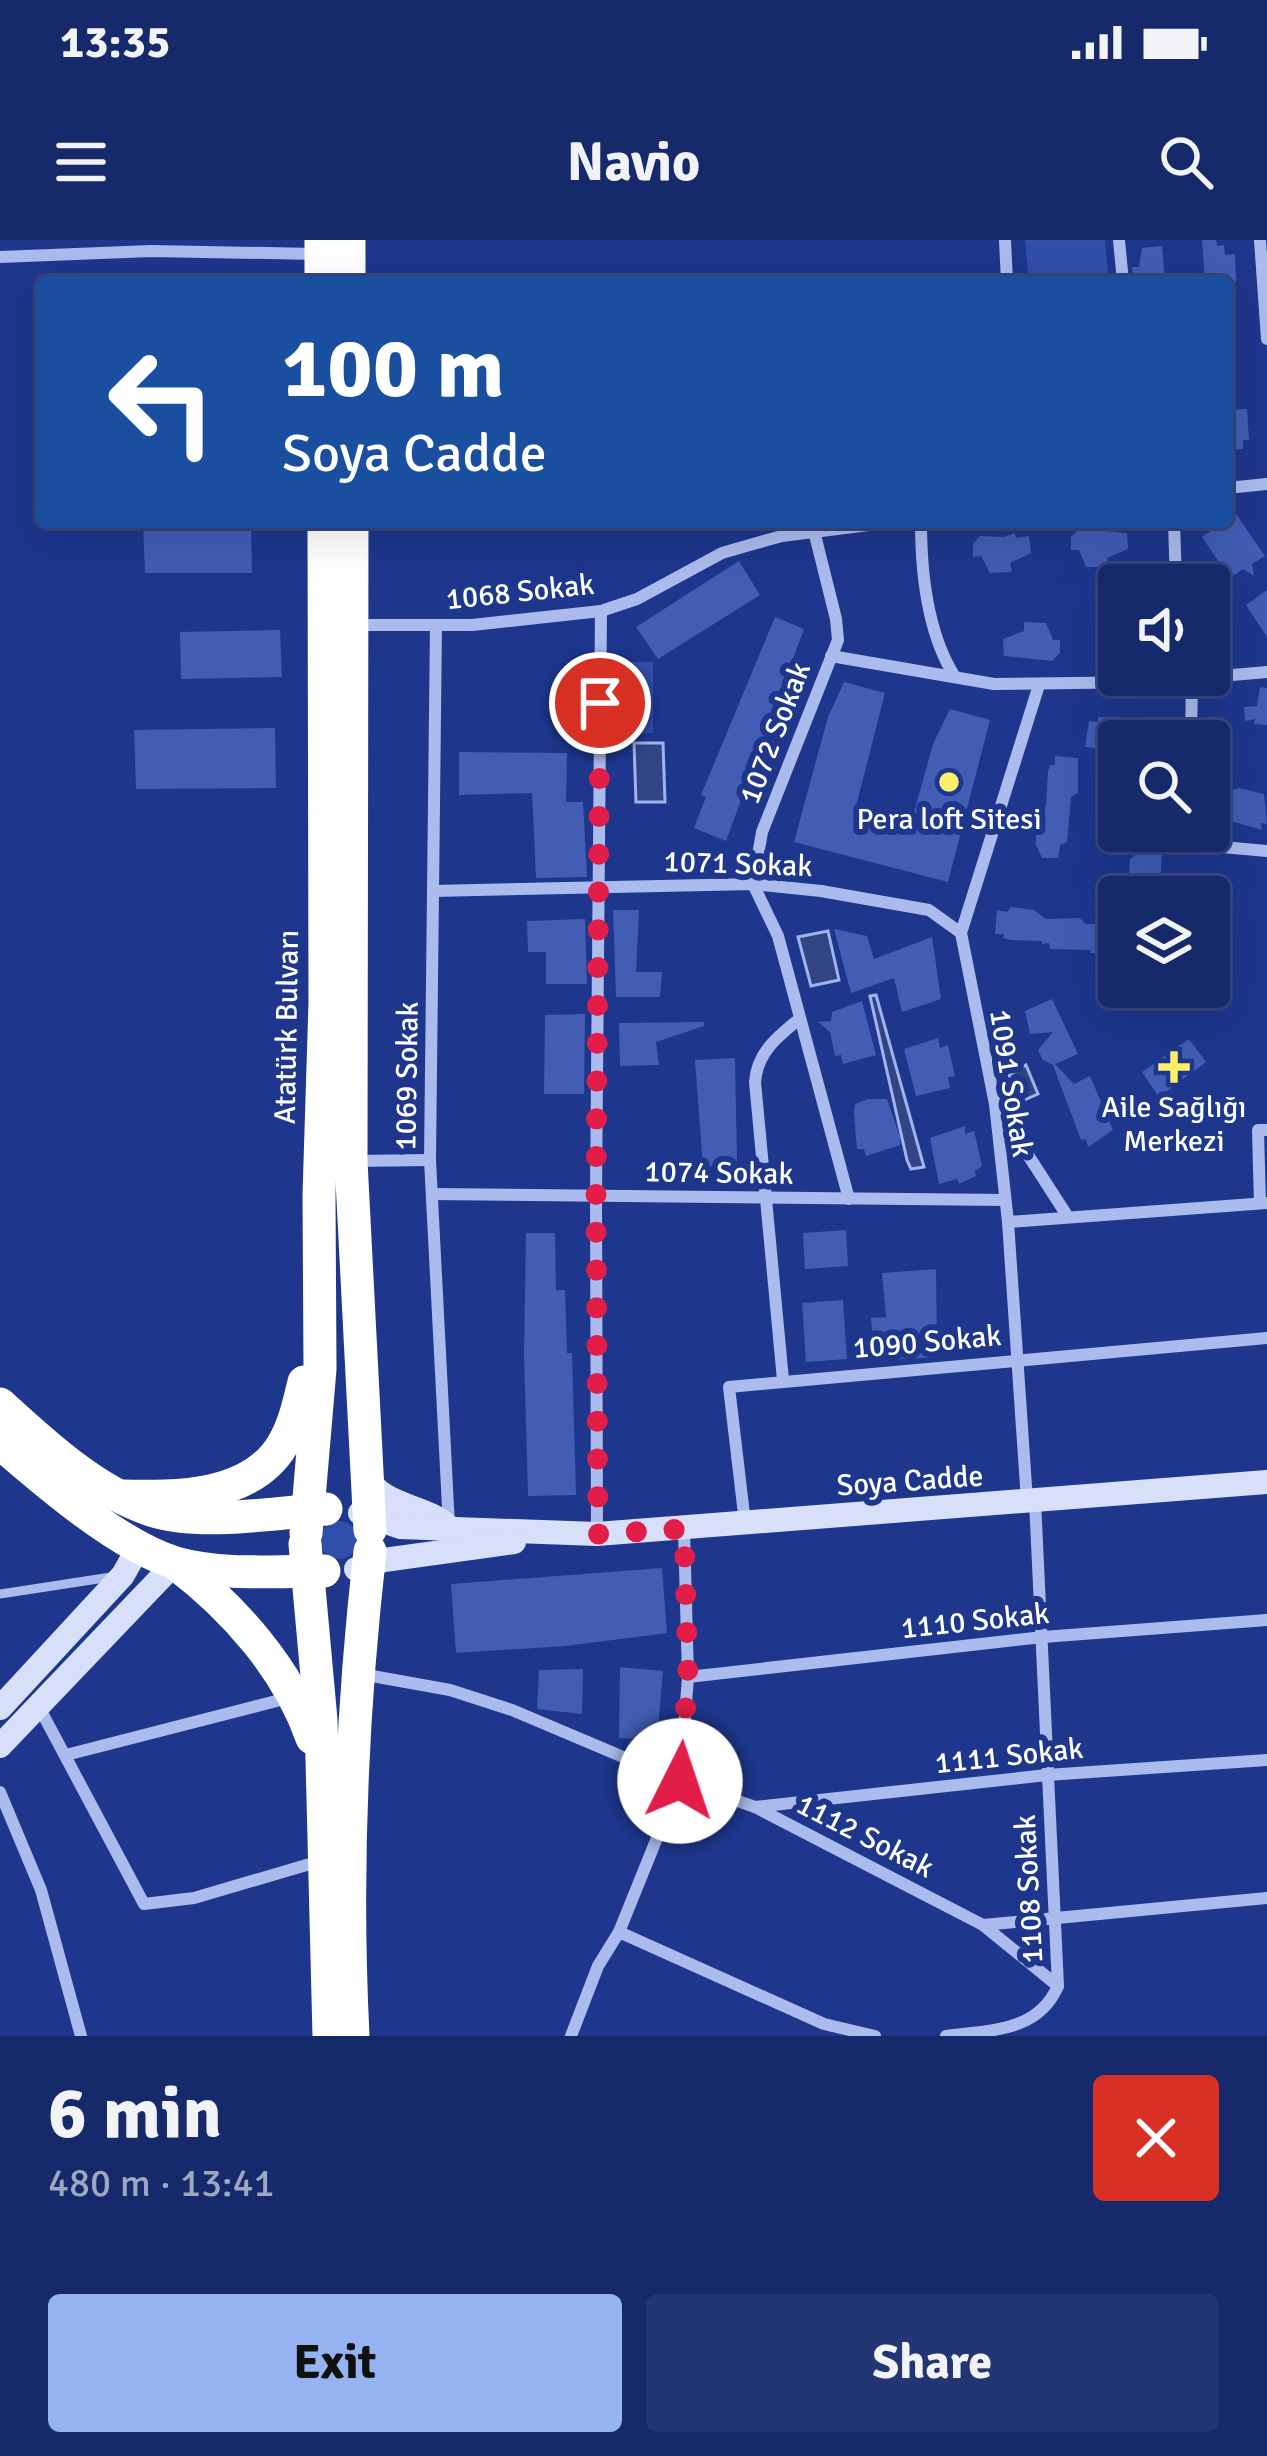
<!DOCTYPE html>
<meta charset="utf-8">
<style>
:root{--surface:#16296a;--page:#233572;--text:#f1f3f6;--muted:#9ea6c1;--line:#35457e;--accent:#95b2f1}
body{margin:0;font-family:Signika,sans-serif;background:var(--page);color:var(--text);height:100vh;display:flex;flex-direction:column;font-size:45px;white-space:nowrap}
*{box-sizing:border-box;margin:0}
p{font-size:39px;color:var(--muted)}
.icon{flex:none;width:66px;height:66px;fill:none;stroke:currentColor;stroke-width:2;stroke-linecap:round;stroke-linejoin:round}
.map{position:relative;height:1796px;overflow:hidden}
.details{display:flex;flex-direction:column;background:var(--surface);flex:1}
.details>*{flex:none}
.top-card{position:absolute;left:36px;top:36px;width:1197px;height:252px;border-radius:12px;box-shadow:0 12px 48px #0002,0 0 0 3px var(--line);background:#1a4fa0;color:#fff;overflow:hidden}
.controls{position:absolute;left:1098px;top:324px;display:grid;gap:24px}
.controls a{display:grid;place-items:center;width:132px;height:132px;border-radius:12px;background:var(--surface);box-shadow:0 12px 48px #0002,0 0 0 3px var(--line);font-size:60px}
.pin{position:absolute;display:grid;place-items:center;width:102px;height:102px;color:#fff;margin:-51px;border:6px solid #fff;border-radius:50%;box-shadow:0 3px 12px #0007}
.me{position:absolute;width:132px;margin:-66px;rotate:4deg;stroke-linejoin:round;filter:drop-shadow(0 0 9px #0008)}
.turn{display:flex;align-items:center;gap:42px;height:252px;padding:0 48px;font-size:54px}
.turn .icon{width:156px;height:156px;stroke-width:2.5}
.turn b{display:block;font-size:84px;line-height:102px}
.round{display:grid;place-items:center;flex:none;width:126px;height:126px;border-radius:12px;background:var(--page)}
.headline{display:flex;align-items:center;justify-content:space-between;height:204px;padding:0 48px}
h1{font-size:72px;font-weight:700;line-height:90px}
.button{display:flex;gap:24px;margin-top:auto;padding:24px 48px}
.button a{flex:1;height:138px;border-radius:12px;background:var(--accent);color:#111;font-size:48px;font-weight:700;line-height:138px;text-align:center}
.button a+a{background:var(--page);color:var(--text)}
.status{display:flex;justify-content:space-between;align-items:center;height:84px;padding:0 60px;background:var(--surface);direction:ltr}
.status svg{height:33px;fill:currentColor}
header{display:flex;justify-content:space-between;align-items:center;height:156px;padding:0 48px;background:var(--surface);font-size:54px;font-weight:700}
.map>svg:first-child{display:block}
</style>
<div class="status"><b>13:35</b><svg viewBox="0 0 49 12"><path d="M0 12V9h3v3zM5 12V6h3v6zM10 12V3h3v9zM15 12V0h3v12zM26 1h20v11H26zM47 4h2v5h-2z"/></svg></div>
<header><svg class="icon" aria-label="menu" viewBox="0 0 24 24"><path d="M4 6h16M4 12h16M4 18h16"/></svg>Navio<svg class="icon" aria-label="search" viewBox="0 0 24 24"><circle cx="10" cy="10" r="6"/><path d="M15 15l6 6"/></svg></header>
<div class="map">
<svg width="1267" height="1796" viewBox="0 0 1267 1796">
<rect width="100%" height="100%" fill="#1e378d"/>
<g fill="#314eab">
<polygon points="1025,0 1105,0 1109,42 1029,42"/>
<polygon points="617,422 653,422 653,493 618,495"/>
<circle cx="339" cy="1300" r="19"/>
</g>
<g fill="#314484" stroke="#9fb3ee" stroke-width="3">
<polygon points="634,503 663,503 665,562 636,562"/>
<polygon points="828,691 839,740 811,746 798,697"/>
<polygon points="876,755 924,927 911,929 907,920 870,756"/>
<polygon points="1026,825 1038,854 1022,861 1009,835"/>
</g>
<g fill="#425db3">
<polygon points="1202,0 1216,0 1217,6 1224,5 1225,15 1235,14 1236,42 1205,42"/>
<polygon points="1162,6 1165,42 1134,42 1132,27 1139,27 1142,8"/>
<polygon points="1247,169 1249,200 1243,200 1243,209 1227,210 1227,170"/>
<polygon points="1234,271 1265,316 1252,324 1254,336 1243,329 1230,338 1202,297 1215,288 1214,282 1227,282"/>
<polygon points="143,282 251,282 252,333 145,333"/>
<polygon points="1079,289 1127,293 1128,309 1107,318 1108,327 1086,327 1079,310 1071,310 1071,297"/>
<polygon points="1014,293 1017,298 1029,296 1031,313 1010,323 1012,332 990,333 981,316 973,317 973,304 980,296 1004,297"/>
<polygon points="739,321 760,355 658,419 636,387"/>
<polygon points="1267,350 1267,397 1246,365"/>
<polygon points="775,377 804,389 726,601 694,588 706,557 701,555"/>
<polygon points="1024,382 1046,383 1053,400 1060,400 1060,413 1052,421 1004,416 1003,399 1024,391"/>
<polygon points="280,390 282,437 181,439 180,392"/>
<polygon points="844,442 885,453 855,570 911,583 933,504 950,469 990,480 948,642 794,602 828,477"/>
<polygon points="1260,447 1267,448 1267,485 1254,484 1255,479 1245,481 1244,467 1257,466"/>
<polygon points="1098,477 1122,478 1130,480 1130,484 1173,482 1181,488 1181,501 1119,501 1119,510 1085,507 1089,481 1098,482"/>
<polygon points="275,488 276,548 136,549 134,490"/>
<polygon points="459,512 567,513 566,562 583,562 587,637 536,638 532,553 459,555"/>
<polygon points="1055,516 1078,518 1078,553 1071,557 1067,602 1060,605 1058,618 1042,618 1036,605 1036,581 1046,565 1048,531 1050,525 1055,525"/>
<polygon points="1239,548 1264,554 1267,584 1261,583 1262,590 1214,576 1215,563 1223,564 1224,558 1233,561 1231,550"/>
<polygon points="1134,591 1163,591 1160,648 1155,647 1154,656 1133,654 1129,636 1130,619 1135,616"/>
<polygon points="1011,667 1034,670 1046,679 1080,678 1085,684 1095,684 1095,689 1119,688 1119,721 1106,720 1100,718 1100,713 1090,713 1091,710 1050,709 1049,703 1042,704 1042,701 1012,700 1003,698 1004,694 995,694 997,670 1007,672"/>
<polygon points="613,670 639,670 636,732 662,732 660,757 616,757"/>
<polygon points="585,679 587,744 546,744 546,712 528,712 527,681"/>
<polygon points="834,689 867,696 874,719 932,697 941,759 902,772 894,738 851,753"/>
<polygon points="1052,759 1078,814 1055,824 1074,844 1090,836 1113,890 1088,907 1086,899 1081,900 1053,825 1043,820 1038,810 1053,792 1030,794 1025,771"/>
<polygon points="862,761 876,815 843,824 841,815 835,816 830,792 818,782 831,781 832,772"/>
<polygon points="585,774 584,854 544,854 545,775"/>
<polygon points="704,782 704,786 656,802 659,825 620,826 619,783"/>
<polygon points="938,798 940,808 948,805 955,836 948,837 950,848 916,856 904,809"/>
<polygon points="1189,799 1206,822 1159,857 1142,832"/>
<polygon points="735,818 737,925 703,927 695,820"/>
<polygon points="868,859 887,859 900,897 900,905 866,916 864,909 857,909 854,873 855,864"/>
<polygon points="965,886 965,894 974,891 982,926 975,931 976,936 959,944 957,939 939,944 930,898"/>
<polygon points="846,990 848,1026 805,1029 803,993"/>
<polygon points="526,993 555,993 556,1050 565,1050 567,1113 572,1113 576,1255 528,1256 524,1114"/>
<polygon points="936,1029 937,1117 874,1121 871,1078 886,1077 882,1033"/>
<polygon points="843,1060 847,1119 806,1122 802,1063"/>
<polygon points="662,1328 667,1393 566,1406 456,1413 451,1344"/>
<polygon points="620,1427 663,1431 657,1500 619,1498"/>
<polygon points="583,1429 582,1474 537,1469 539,1430"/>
</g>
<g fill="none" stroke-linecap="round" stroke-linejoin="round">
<polyline stroke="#abbbed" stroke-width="9" points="0,1354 111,1337"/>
<g stroke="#abbbed" stroke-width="12">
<polyline points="1005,0 1007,42"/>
<polyline points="1119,0 1123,42"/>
<polyline points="1260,0 1267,99"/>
<polyline points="0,17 151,11 317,14"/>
<polyline points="1227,248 1267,244"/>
<path d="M921,282c0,51 6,111 34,155"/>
<polyline points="1174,282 1176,345"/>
<polyline points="814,291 836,379 838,400 762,592 753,644 778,696 849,959"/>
<polyline points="353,385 472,385 601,371 637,359 722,313 753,304 782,296 892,282"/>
<polyline points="436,385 430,920 449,1286"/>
<polyline points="831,416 994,444 1152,442 1267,432"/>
<polyline points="1191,501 1192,438"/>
<polyline points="1189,591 1189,604 1267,611"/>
<polyline points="433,651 753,644 821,651 929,670 961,693"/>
<polyline points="997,867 1068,977"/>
<polyline points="353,921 430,920"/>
<polyline points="432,954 1005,960"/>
<polyline points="1260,963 1258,890 1267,890"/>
<polyline points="1008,982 1267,963"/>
<path d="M783,1140l-28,-298c2,-29 22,-45 43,-62"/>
<polyline points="1027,1261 1008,982 995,864 961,693 1039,445"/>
<polyline points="745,1283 729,1147 1267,1098"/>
<polyline points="597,1294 596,954 601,371"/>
<polyline points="361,1434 450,1450 512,1470 680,1541 755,1567 983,1685 1058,1746"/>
<polyline points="688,1437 1043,1397 1267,1380"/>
<polyline points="39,1467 144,1664 194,1658 320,1621"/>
<polyline points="66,1515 292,1457"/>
<polyline points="0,1552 41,1650 81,1796"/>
<polyline points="755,1567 1047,1535 1267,1520"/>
<polyline points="983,1685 1267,1658"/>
<polyline points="619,1692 824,1784 875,1796"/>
<polyline points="571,1796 598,1726 619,1692 680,1541 688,1437 684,1289"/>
<path d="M946,1796c45,-6 92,-4 112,-50l-23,-485"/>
</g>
<g stroke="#d8dff9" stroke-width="24">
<path d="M366,1234c15,34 57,29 83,53"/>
<polyline points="360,1273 400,1287 597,1294 1267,1242"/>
<polyline points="356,1329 384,1320 514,1302"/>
<polyline points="0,1468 123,1335 138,1308"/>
<polyline points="0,1506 175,1323"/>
</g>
<g stroke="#fff" stroke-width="33">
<polyline points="321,0 321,42"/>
<polyline points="349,42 349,0"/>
<polyline points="352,282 351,921 370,1290"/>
<path d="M0,1164c44,40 94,87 151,106 49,16 124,3 175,-1"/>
<path d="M0,1203c44,38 120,104 176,120 46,13 100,8 148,8"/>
<path d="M120,1256c54,1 131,3 163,-52 11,-18 16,-41 21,-62"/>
<polyline points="306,1293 320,1129 319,955 325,762 324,282"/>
<polyline points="305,1304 321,1480 329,1796"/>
<path d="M176,1324c58,44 112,105 136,174"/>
<path d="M353,1796c-8,-160 -1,-326 17,-485"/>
</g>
</g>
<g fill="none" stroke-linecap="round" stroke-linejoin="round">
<polyline stroke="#e11d48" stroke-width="21" stroke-dasharray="0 37.8" points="600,463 596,954 598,1294 684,1289 688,1437 680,1541"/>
</g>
<g fill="#fcf06a" stroke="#1e378d" stroke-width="4.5">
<circle cx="949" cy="542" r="12"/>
<path d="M1168 809h12v12h12v12h-12v12h-12v-12h-12v-12h12z"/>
</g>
<g text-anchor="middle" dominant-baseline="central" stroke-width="12" stroke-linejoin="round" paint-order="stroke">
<g font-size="30" fill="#fff" stroke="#1e378d">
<text transform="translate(520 352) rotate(-6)">1068 Sokak</text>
<text transform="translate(775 493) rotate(-69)">1072 Sokak</text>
<text transform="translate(738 624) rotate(2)">1071 Sokak</text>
<text transform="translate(287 787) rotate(-89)">Atatürk Bulvarı</text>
<text transform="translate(407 836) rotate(-89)">1069 Sokak</text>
<text transform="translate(1011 843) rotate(81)">1091 Sokak</text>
<text transform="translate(719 933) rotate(1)">1074 Sokak</text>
<text transform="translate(927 1102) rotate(-5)">1090 Sokak</text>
<text transform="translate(910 1241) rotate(-4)">Soya Cadde</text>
<text transform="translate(975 1381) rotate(-6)">1110 Sokak</text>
<text transform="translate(1009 1516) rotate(-6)">1111 Sokak</text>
<text transform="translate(865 1596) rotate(27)">1112 Sokak</text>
<text transform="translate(1029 1649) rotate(-93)">1108 Sokak</text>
</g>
<g font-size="30" fill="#fff" stroke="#1e378d">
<text x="949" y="579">Pera loft Sitesi</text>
<text x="1174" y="867">Aile Sağlığı<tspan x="1174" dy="34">Merkezi</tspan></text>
</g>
</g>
</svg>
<div class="controls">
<a><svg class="icon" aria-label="sound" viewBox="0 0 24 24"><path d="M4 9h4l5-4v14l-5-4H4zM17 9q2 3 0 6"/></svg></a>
<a><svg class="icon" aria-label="search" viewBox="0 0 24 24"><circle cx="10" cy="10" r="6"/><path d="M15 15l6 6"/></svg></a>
<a><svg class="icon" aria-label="layers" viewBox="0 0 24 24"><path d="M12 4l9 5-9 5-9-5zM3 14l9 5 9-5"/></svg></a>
</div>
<div class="pin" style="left:600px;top:463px;background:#d93025"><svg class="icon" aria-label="arrive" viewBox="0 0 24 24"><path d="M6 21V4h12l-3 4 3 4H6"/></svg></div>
<svg class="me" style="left:680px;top:1541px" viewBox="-20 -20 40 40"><circle r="19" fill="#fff"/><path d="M0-13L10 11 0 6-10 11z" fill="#e11d48"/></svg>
<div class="top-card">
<div class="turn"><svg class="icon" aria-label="left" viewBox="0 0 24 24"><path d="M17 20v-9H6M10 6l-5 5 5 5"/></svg><div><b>100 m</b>Soya Cadde</div></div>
</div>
</div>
<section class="details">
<div class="headline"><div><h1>6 min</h1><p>480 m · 13:41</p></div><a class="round" style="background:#d93025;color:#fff"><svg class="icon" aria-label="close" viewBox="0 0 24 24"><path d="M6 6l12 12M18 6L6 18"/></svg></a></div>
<div class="button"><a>Exit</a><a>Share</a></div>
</section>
